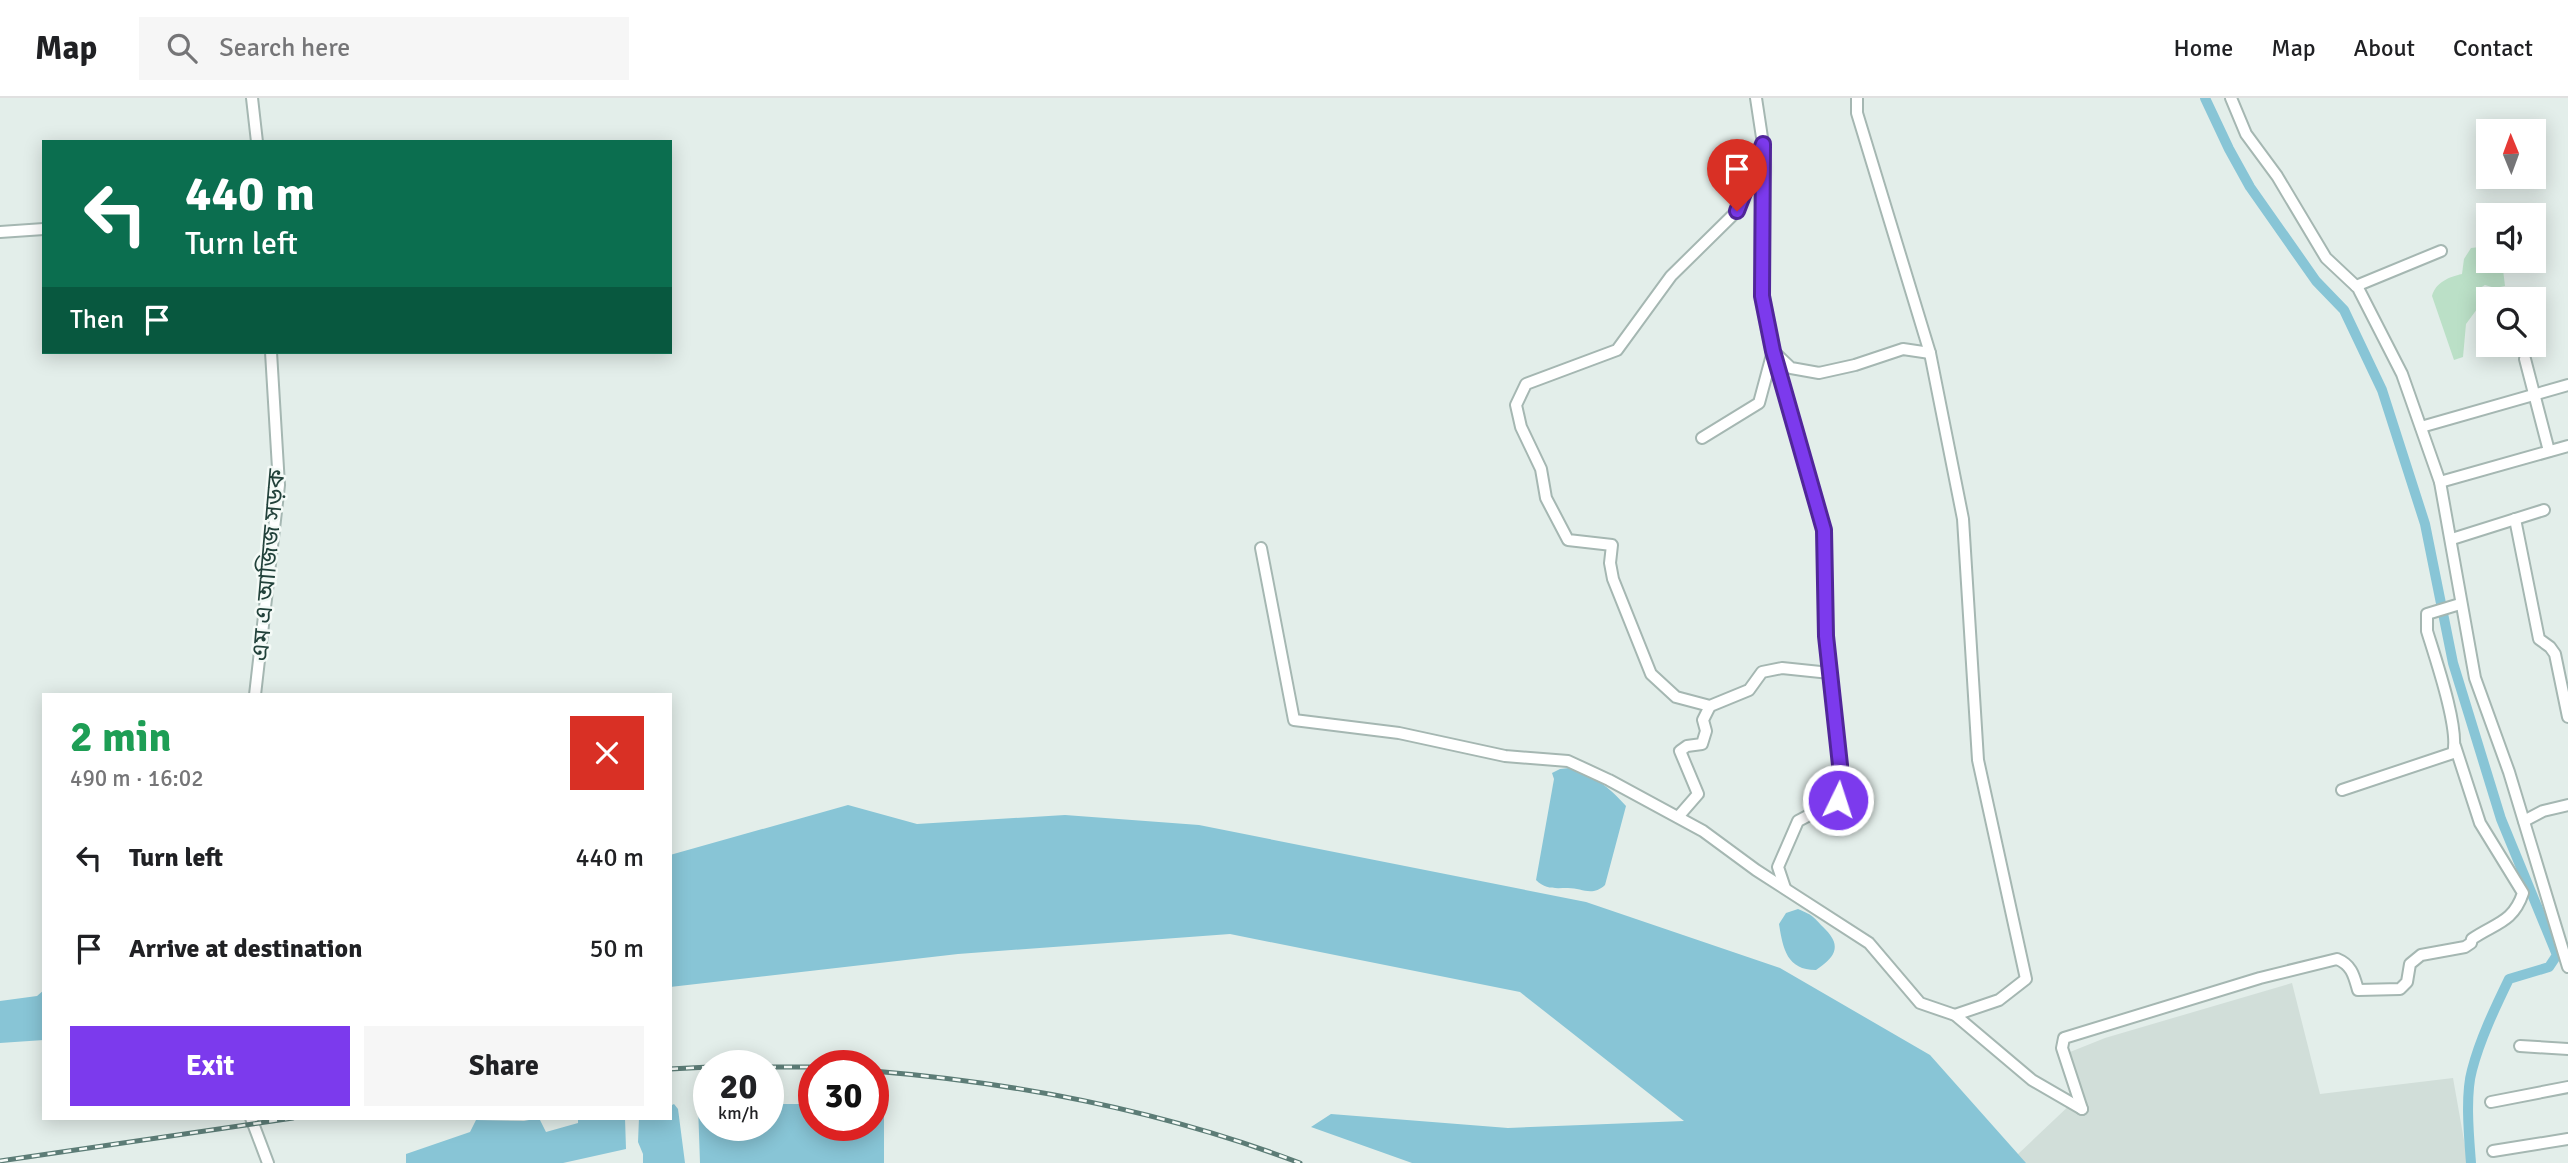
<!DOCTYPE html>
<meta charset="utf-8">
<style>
:root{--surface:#fff;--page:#f6f6f6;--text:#202124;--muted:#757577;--line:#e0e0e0;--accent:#7c3aed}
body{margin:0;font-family:Signika,"Noto Sans Bengali",sans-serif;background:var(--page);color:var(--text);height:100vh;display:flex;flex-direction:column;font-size:26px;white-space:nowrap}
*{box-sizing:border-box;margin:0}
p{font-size:23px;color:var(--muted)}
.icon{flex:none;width:38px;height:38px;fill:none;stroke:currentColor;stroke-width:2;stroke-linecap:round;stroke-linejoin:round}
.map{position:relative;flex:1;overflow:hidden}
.sheet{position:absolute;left:42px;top:595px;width:630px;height:427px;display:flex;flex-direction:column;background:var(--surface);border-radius:0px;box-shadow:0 4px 18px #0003}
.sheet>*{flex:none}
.hud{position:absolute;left:42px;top:42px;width:630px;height:214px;border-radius:0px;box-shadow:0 4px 18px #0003;background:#0b6e4f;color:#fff;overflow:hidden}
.needle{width:46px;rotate:359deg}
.fabs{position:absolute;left:2476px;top:21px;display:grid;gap:14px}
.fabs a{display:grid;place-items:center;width:70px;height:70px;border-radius:0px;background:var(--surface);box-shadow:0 4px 18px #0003;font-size:35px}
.speed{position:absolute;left:693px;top:952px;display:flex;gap:14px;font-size:35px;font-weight:700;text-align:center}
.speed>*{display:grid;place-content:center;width:91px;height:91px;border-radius:50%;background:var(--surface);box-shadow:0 4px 18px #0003;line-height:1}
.speed small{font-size:18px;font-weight:400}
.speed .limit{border:10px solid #d22;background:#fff;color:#111}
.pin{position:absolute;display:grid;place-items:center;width:60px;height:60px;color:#fff;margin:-72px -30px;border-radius:50% 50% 50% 0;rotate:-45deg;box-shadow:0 0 7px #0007}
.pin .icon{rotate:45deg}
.me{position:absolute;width:77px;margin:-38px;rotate:4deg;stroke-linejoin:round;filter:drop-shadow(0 0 5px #0008)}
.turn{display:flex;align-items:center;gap:24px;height:147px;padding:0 28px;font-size:32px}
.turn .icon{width:91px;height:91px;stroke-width:2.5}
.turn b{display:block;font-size:49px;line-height:60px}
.then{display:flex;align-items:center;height:66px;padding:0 28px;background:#0003;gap:14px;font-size:26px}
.round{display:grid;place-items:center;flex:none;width:74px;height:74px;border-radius:0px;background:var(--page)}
.summary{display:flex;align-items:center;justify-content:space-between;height:119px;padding:0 28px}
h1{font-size:42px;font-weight:800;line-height:52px;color:#1e9e55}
.cta{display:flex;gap:14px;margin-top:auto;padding:14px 28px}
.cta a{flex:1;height:80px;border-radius:0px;background:var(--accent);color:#fff;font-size:28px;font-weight:800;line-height:80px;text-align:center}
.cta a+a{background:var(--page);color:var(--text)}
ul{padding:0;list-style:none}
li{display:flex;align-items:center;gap:21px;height:91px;padding:0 28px}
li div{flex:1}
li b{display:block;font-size:26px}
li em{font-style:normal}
header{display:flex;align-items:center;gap:42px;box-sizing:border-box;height:98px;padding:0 35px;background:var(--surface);border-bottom:2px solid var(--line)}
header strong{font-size:33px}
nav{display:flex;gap:38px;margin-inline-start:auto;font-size:24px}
.search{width:490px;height:63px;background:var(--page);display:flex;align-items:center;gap:18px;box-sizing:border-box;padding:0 24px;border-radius:0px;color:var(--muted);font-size:26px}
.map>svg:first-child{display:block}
</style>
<header>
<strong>Map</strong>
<div class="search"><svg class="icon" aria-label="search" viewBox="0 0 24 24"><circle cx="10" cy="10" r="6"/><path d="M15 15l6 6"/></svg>Search here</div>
<nav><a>Home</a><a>Map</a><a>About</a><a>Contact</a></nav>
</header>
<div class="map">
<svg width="2568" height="1065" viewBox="0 0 2568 1065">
<rect width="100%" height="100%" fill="#e3eeea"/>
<polygon fill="#d1ded9" points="2292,885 2320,996 2453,980 2468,1065 2021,1065 2016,1058 2074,1003 2065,956 2105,940"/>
<path fill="#bbe0c7" d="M2488,148v15h14l3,25 -10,2 -10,-3 -5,3v17l-14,19 -3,33 -9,3 -22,-64c4,-14 17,-19 30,-22l2,-15 7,-11z"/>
<g fill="#88c5d6">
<path d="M1569,670c25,7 40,19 57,38l-21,79c-13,12 -23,3 -37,3 -12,0 -22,2 -32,-8l18,-101 -2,-6 8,-4z"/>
<polygon points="848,707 917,726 1065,717 1199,727 1586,804 1780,870 1930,957 2026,1065 1412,1065 1311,1029 1331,1016 1508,1030 1684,1023 1520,894 1230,836 958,856 670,889 670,757"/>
<path d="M1798,811c17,7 15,8 27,20 18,18 9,29 -9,41 -29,0 -33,-21 -37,-46l7,-11z"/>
<polygon points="44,892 44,942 0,945 0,903 37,898"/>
<polygon points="674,1006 678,1011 685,1065 643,1065 643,1056 638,1044 639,1020 670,1020 670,1008"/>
<polygon points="768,1006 814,1006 814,1027 873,1027 873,1006 884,1006 884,1065 700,1065 698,1007 709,1007 709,1027 768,1027"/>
<polygon points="539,1020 546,1034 578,1025 578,1020 625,1020 626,1051 563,1065 406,1065 406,1056 470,1034 476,1022 524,1023"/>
</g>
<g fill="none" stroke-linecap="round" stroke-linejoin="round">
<path stroke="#88c5d6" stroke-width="10" d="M2205,0l24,51 21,38 66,94 28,29 38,80 43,134 28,139 48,156 56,136 -8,12 -40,12c-14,29 -29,60 -37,91 -7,25 -3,67 -1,93"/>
<g stroke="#a5b7b2" stroke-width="14">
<g id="minor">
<polyline points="252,0 257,44"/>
<polyline points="1756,0 1763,46 1762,198 1773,253 1823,432 1826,538 1840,667 1838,702 1798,723 1778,769 1785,790"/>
<polyline points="1857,0 1857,15 1930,255 1963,421 1978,662 2026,881 1999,902 1955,917"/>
<polyline points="2231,0 2246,36 2277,78 2326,160 2358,190 2402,276 2440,384 2475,580 2509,674 2568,869"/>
<polyline points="1763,46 1737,113 1671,178 1617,252 1526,286 1516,307 1521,329 1541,371 1546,400 1568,442 1612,447 1610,465 1613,481 1651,576 1676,599 1710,608 1749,592 1762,574 1782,570 1830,575"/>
<polyline points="0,134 44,131"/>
<polyline points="2356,188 2441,153"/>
<polyline points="2525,261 2549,353"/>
<polyline points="2421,329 2568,287"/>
<polyline points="1702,340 1759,305 1773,253 1791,270 1819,275 1855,267 1903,251 1930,255"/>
<polyline points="2440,384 2568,348"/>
<polyline points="2515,421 2539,541 2550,549 2555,556 2568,619"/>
<polyline points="2452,441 2544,412"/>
<polyline points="1261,450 1294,622 1399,635 1505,658 1568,663 1609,682 1703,733 1756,772 1869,845 1920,905 1955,917 2032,982 2082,1011"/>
<polyline points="255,597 279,387 271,254"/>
<path d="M2342,692l111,-37c7,-23 -18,-96 -26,-122v-17l33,-10"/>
<polyline points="1678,719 1698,696 1680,653 1687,648 1702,646 1706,633 1703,622 1710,608"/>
<polyline points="2524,723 2543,713 2568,707"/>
<polyline points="2520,948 2568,951"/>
<polyline points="2491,1004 2568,989"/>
<path d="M2082,1011l-20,-61 2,-10 196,-60 77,-19c15,6 17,17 21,31l42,-1 7,-7 3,-18 11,-9 44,-8 6,-4 1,-4c23,-16 41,-16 51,-46l-43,-70 -25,-77"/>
<polyline points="251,1020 268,1065"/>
<polyline points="2493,1053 2568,1041"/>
</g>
</g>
<use href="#minor" stroke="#fff" stroke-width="10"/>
<g stroke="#5c7c76" stroke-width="5">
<g id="rail">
<polyline points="768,969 814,969"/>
<polyline points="670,971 709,969"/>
<path d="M873,973c146,12 290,40 427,92"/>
<polyline points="0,1063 293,1020"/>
</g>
</g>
<use href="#rail" stroke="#f4faf7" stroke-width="2.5" stroke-dasharray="8" stroke-linecap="butt"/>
</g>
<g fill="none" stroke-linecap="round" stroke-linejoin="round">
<g stroke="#51269a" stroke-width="18">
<polyline id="route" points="1737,113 1763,46 1762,198 1773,253 1824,432 1826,538 1840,667 1838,702"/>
</g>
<use href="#route" stroke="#7c3aed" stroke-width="12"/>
</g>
<g text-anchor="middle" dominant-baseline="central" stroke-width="5" stroke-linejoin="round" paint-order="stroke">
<g font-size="24" fill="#21413a" stroke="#f4faf7">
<text transform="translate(268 467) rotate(-85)">এম এ আজিজ সড়ক</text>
</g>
</g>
</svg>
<div class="fabs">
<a><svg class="needle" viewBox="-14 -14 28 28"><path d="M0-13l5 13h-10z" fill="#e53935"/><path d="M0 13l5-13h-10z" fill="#757577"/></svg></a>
<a><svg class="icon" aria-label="sound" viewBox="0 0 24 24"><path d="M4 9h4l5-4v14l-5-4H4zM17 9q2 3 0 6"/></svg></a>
<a><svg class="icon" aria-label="search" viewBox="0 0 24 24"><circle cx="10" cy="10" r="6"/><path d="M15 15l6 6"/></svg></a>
</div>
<div class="speed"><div>20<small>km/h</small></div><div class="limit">30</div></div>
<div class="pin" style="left:1737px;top:113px;background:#d93025"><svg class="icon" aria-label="arrive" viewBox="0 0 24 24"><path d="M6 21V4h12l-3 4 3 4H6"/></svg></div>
<svg class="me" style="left:1838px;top:702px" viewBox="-20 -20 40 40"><circle r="17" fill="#7c3aed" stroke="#fff" stroke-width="3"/><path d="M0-11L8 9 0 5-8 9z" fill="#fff"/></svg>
<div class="hud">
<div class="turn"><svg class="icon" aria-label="left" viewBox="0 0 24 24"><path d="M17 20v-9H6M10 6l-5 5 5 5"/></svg><div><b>440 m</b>Turn left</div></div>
<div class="then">Then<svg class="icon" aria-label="arrive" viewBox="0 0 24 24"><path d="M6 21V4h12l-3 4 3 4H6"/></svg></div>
</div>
<section class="sheet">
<div class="summary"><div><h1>2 min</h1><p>490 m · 16:02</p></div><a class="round" style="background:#d93025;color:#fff"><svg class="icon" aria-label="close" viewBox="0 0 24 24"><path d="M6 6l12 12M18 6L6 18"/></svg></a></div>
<ul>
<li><svg class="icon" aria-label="left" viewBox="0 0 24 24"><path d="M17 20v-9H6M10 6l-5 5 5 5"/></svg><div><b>Turn left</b></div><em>440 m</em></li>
<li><svg class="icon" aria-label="arrive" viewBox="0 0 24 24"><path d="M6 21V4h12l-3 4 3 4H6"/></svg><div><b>Arrive at destination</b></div><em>50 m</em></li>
</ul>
<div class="cta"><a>Exit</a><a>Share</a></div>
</section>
</div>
